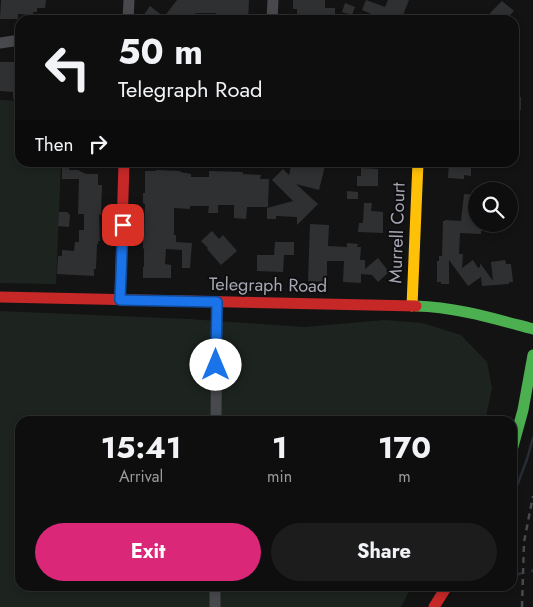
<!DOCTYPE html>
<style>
:root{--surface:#0e0e0f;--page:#1c1c1d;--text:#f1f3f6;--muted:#9b9c9e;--line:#2e2e2f;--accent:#db2777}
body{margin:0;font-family:Jost,sans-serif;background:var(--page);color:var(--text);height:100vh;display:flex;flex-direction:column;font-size:19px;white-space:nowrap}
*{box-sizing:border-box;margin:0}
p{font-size:16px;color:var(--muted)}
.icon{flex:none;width:28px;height:28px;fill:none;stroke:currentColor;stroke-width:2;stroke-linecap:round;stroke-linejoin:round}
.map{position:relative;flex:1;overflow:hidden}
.sheet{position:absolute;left:15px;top:416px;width:502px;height:175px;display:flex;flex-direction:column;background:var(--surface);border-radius:15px;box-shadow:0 2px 8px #0003,0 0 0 1px var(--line)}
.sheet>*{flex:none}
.guide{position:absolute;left:15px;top:15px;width:504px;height:152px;border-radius:15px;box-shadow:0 2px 8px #0003,0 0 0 1px var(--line);background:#0e0e0f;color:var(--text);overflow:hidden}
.fabs{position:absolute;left:468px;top:182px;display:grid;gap:10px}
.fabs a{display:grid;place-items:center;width:50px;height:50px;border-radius:50%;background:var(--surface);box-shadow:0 2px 8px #0003,0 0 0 1px var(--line);font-size:25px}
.pin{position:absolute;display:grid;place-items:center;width:42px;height:42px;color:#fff;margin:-21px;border-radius:10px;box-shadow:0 2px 8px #0006}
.me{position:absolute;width:55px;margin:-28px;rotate:0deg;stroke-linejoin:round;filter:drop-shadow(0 0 4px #0008)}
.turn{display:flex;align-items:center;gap:18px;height:105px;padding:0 20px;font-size:22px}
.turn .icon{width:65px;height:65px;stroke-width:2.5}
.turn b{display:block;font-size:35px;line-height:42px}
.then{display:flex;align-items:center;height:48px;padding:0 20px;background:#0003;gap:10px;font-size:19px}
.eta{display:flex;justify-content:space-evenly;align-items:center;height:85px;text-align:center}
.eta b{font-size:30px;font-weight:700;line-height:35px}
.primary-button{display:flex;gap:10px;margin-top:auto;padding:10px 20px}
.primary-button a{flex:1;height:58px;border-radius:30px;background:var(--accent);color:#fff;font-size:20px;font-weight:700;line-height:58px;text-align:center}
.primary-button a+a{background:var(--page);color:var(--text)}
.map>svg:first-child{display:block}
</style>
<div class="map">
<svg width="533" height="607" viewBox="0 0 533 607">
<rect width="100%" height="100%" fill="#131314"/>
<g fill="#1d241f">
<polygon points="0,100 20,101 20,162 61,163 56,284 0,283"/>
<polygon points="0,311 189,319 304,327 385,320 422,323 461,335 487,362 492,388 485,421 20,421 20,586 412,586 401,607 0,607"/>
</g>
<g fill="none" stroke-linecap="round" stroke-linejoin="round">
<g stroke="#272c35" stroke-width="2.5">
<polyline points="512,499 527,459 533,438"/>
<polyline points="532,571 533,570"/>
<polyline points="512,576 522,573"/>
</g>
</g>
<g fill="#2f3032">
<polygon points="1,0 46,0 45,8 37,8 37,12 33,12 33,15 18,14 18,19 0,19"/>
<polygon points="177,0 249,0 248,20 216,20 216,13 196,13 190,20 148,20 143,16 150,6 164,17"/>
<polygon points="293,0 325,0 325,8 335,8 335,20 325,20 325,16 307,16 307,14 297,14 297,9 293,9"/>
<polygon points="366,0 385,7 388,0 409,0 401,20 380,20 381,18 362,10"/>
<polygon points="502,1 514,11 505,20 498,20 490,13"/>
<polygon points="345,3 355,7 352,15 342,12"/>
<polygon points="0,62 20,62 20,100 13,99 13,92 0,91"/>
<rect x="514" y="97" width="7" height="13"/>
<polygon points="62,162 70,162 69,170 78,170 86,174 98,174 98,185 102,185 101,215 99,214 100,241 98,241 98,244 97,244 96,269 94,269 94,276 57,274 58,256 62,256 62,250 74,251 75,242 79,242 79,230 84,230 84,214 78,214 79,179 62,179"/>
<polygon points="292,162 310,162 325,166 319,190 296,184 318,204 297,225 297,217 276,216 276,219 267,219 267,208 293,201 272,180 283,169 289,175"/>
<polygon points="449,162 464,163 465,165 471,165 471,176 464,175 464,179 448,178"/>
<polygon points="361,168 378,169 378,186 357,186 357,176 361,176"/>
<polygon points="156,170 180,171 180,172 191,174 191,177 209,177 209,171 243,172 243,174 261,175 260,179 269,179 268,207 247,207 246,219 234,218 234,205 218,205 218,213 208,213 209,206 190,206 190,209 174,208 174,235 176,235 176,242 192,243 190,268 182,268 182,250 166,249 165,264 171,265 171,278 143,278 143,267 144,267 144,249 143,248 143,238 144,238 145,204 143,203 143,193 145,193 145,171 156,171"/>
<polygon points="347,191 358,192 358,199 347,199"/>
<polygon points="464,194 476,195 476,225 482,225 481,234 460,233 459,254 463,254 462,268 473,260 478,268 480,267 480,263 493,281 491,262 505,260 506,264 511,264 513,282 509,282 509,284 482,286 481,277 468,286 449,260 449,284 441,284 441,282 437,282 437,261 439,261 439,256 442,256 443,221 445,221 445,220 461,221"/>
<polygon points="364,203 372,203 371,211 383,212 383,233 358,232 359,223 363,223"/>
<polygon points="59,212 67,212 70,215 69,227 58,226"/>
<polygon points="310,224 329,225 328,246 347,247 347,243 358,244 357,247 361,247 360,260 365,260 365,269 378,258 389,272 378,282 372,275 361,274 361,283 343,282 344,261 327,261 327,282 308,281"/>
<polygon points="212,231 219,239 223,235 237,251 221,265 207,249 208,248 201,241"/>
<polygon points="275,242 294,242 294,255 284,255 283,272 257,271 257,255 274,255"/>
</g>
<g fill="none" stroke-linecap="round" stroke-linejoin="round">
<g stroke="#48494c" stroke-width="11">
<polyline points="128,20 129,0"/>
<polyline points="272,20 273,0"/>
<polyline points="0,43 20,40"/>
<polyline points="216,421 217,302"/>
<polyline points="215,607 215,586"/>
</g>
<g stroke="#4caf50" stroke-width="11">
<path d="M416,306c40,1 79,13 117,23"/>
<polyline points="512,450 523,410 533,355"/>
</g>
<polyline stroke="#ffc107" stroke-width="11" points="412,306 418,162"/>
<g stroke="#c62828" stroke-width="11">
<polyline points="0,297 416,306"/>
<polyline points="120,299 124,162"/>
<polyline points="434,607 447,586"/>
</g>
<polyline stroke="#494a4d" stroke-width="2.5" stroke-dasharray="6 5" stroke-linecap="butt" points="522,607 524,542 533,496"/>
</g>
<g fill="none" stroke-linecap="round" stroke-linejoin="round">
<g stroke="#114b97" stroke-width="12">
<polyline id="route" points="123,225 120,300 217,302 216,365"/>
</g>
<use href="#route" stroke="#1a73e8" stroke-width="9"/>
</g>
<g text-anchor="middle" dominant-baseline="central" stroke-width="4" stroke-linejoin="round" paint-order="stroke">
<g font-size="18" fill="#a5a7b4" stroke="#0e0e0f">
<text transform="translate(397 233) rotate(-88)">Murrell Court</text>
<text transform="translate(268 285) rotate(1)">Telegraph Road</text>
</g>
</g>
</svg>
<div class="fabs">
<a><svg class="icon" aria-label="search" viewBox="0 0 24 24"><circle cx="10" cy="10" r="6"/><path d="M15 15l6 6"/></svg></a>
</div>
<div class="pin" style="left:123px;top:225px;background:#d93025"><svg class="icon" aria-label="arrive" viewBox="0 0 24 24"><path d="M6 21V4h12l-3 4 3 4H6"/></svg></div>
<svg class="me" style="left:216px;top:365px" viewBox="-20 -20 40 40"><circle r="19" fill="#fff"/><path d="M0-13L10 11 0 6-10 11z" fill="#1a73e8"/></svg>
<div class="guide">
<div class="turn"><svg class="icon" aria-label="left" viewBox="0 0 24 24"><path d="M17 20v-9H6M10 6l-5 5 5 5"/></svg><div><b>50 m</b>Telegraph Road</div></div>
<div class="then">Then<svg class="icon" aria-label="right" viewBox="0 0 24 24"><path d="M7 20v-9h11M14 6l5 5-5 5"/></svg></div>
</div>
<section class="sheet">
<div class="eta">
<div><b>15:41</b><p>Arrival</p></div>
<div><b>1</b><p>min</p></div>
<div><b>170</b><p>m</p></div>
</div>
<div class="primary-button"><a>Exit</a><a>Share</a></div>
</section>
</div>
